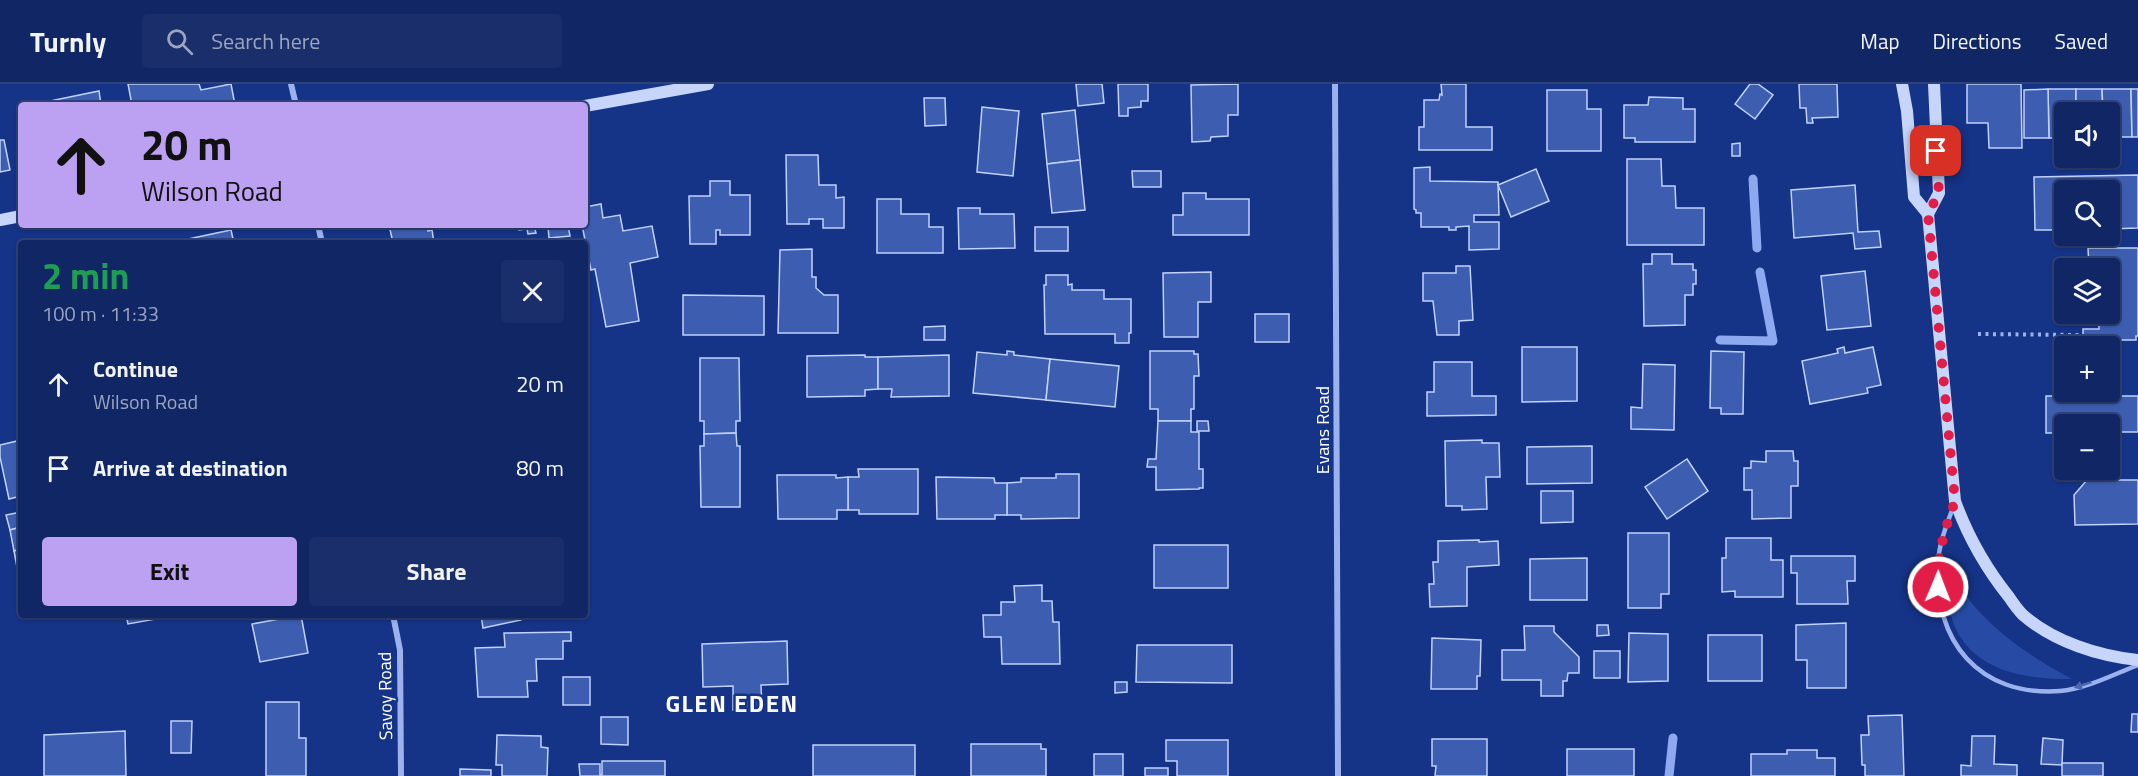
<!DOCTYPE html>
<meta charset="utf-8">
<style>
:root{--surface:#102665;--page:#192e6b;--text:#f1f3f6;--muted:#9ca5bf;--line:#304379;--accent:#bca0f2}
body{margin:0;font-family:"Titillium Web",sans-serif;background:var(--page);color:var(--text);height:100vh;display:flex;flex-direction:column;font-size:22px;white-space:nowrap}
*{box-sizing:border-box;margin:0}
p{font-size:20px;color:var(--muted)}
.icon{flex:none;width:33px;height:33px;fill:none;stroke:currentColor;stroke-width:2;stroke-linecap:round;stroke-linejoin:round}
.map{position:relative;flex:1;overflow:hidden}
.side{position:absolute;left:18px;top:156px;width:570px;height:378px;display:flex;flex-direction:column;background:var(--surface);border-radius:6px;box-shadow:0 2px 4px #0004,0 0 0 2px var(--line)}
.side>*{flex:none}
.banner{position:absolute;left:18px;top:18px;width:570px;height:126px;border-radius:6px;box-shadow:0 2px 4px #0004,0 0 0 2px var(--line);background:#bca0f2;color:#111;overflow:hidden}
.tools{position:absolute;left:2054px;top:18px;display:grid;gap:12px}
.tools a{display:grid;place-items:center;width:66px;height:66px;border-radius:6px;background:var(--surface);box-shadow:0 2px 4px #0004,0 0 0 2px var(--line);font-size:30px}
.pin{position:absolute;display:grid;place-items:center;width:51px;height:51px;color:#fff;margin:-26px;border-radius:12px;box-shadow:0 3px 9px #0006}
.me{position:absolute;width:66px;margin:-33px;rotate:1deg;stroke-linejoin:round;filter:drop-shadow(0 0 4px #0008)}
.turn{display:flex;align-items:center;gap:21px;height:126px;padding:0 24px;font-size:27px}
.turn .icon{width:78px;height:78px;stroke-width:2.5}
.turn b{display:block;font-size:42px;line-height:51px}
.round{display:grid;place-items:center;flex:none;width:63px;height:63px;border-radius:6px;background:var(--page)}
.overview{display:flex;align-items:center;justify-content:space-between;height:102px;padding:0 24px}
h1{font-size:36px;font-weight:700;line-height:45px;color:#1e9e55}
.primary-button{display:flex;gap:12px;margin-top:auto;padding:12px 24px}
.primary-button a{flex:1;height:69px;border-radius:6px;background:var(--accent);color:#111;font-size:24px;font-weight:700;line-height:69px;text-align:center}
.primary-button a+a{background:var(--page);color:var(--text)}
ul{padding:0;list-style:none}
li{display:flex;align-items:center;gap:18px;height:84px;padding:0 24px}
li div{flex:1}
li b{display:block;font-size:22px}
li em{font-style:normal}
header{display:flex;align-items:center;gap:36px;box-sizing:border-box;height:84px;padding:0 30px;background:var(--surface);border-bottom:2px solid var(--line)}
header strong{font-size:28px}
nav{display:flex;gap:33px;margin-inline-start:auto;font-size:21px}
.search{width:420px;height:54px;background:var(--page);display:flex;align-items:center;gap:15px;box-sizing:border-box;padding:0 21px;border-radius:6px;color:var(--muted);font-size:22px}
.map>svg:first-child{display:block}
</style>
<header>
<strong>Turnly</strong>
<div class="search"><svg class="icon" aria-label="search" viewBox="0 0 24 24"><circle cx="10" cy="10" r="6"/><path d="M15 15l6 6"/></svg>Search here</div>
<nav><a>Map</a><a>Directions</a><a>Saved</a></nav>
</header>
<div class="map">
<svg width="2138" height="692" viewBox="0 0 2138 692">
<rect width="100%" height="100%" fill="#153387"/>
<path fill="#274ba5" d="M1949,482c8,13 15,28 25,40 27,31 62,54 98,73 -46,1 -101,-8 -119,-57 -6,-17 -4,-38 -4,-56z"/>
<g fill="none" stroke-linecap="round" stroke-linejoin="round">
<g stroke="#8daaf1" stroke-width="9">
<polyline points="1753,95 1757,164"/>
<polyline points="1720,256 1773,257 1760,188"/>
<polyline points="1669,692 1673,654"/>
</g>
</g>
<g fill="#3d5db1" stroke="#c0d1fa" stroke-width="1.5">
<polygon points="128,0 199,0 201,6 231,0 235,21 132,21"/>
<polygon points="1076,0 1102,0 1104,19 1078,22"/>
<polygon points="1118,0 1148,0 1148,17 1141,17 1141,23 1128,24 1128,32 1119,32"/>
<polygon points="1238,0 1238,31 1228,31 1228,52 1211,53 1210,57 1192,58 1191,1"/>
<polygon points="1441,0 1466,0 1466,43 1492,43 1492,66 1419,66 1419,43 1424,43 1424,16 1439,16 1440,10 1442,11"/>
<polygon points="1750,0 1758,0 1773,11 1755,35 1735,20"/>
<polygon points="1799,0 1837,0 1838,33 1812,34 1813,39 1807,39 1806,24 1800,24"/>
<polygon points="1967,0 2021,0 2022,64 1989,64 1988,39 1967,39"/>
<polygon points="2048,5 2076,5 2076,28 2064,28 2064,54 2049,54"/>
<polygon points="2048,5 2049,54 2024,54 2024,6"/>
<polygon points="2076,5 2102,5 2103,28 2076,28"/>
<polygon points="2102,5 2131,5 2132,53 2109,53 2109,28 2103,28"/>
<polygon points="2131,5 2138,5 2138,53 2132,53"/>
<polygon points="1547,6 1587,6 1587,25 1601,25 1601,67 1547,67"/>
<polygon points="99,7 101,21 40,21 40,19"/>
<polygon points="1649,13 1683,14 1683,25 1695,25 1695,58 1635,58 1635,54 1624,54 1624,21 1648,21"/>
<polygon points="924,14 945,14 946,41 925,42"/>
<polygon points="982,23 1019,27 1013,92 977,88"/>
<polygon points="1075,26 1080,76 1047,80 1042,30"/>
<polygon points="0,56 4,56 10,86 0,88"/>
<polygon points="1740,59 1740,72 1732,72 1732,60"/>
<polygon points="786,71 818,71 819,101 836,101 836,114 844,113 844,144 823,144 823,135 809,135 809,140 787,140"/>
<polygon points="1627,75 1661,75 1662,102 1675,102 1676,124 1704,124 1704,161 1627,161"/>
<polygon points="1080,76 1085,126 1052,129 1047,80"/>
<polygon points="1430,83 1430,97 1498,98 1499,131 1474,131 1474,138 1499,138 1499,165 1469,166 1469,142 1456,143 1456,146 1449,146 1449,143 1421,143 1421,129 1416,129 1416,126 1414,125 1414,84"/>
<polygon points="1536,85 1549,117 1511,133 1498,101"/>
<polygon points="1132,87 1161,87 1161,103 1133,103"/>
<polygon points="2138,91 2138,144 2109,145 2109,106 2064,106 2064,146 2035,146 2034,93"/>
<polygon points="710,97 730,97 730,111 750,111 750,151 720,151 720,146 716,146 716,160 690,160 689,112 710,112"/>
<polygon points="1855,101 1858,148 1879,147 1881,163 1855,165 1853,149 1794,154 1791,106"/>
<polygon points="1183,109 1206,109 1206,115 1249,115 1249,151 1173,151 1173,131 1183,131"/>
<polygon points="877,115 901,115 901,130 929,130 929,143 943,143 943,169 877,169"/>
<polygon points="601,120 603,134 620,131 623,147 652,142 658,173 630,179 639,237 606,243 595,185 591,186 582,141 585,141 585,123"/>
<polygon points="958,124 980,124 980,130 1014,130 1015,164 959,165"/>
<polygon points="389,141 427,141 428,147 432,146 434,159 393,159"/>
<polygon points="518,141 568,141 570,152 549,154 548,143 535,145 536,149 528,150 527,145 519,146"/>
<rect x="1035" y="143" width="33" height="24"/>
<polygon points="231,146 234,159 183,159 183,156"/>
<polygon points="2088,164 2138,164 2138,252 2136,252 2136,256 2083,256 2083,245 2099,245 2099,230 2109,230 2109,184 2089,184"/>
<polygon points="812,165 812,193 816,193 816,204 824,211 838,211 838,249 778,249 780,166"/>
<polygon points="1652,170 1672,170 1672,180 1693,180 1693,186 1696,186 1696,200 1693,200 1693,211 1685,211 1685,241 1644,242 1643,180 1652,180"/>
<polygon points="1456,182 1470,182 1473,236 1459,237 1459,251 1437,251 1433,217 1423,217 1423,189 1456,189"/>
<polygon points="1865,187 1871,242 1827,246 1821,192"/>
<polygon points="1211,188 1211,218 1198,218 1198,253 1164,253 1163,189"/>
<polygon points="1046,191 1068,191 1068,201 1072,200 1072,206 1104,206 1104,215 1131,215 1131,249 1129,249 1129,259 1115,259 1115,250 1045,250 1044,201 1046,201"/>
<polygon points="683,211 764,212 764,251 683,251"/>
<rect x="1255" y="230" width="34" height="28"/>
<polygon points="945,242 945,256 924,256 924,243"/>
<polygon points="1522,263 1577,263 1577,317 1522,318"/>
<polygon points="1844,263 1845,269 1873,263 1881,301 1867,304 1868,309 1810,320 1802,277 1838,269 1837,265"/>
<polygon points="1007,267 1014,268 1014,271 1050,275 1046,316 973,309 977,268 1007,271"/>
<polygon points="1150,267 1194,267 1194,270 1198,270 1199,292 1194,292 1194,325 1191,325 1191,337 1158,337 1158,325 1150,325"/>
<polygon points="1711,267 1744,268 1743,330 1721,330 1721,324 1710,324"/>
<polygon points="865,271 865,273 878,273 878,305 865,306 865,312 807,313 807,272"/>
<polygon points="949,271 949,312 891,313 892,305 878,305 878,273"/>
<polygon points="700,274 739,274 740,337 736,337 736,349 704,350 704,337 700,337"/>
<polygon points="1050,275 1119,282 1115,323 1046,316"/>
<polygon points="1434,278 1472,278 1472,312 1496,312 1496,331 1427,332 1427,308 1434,308"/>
<polygon points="1643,280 1675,281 1674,346 1631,345 1631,323 1642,324"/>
<polygon points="2046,312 2138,312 2138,348 2109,348 2109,340 2064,340 2064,349 2046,349"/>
<polygon points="1158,337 1191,337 1191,348 1199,348 1199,385 1203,385 1203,404 1199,404 1199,405 1156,406 1156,383 1147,383 1148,375 1156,375"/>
<polygon points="1197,337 1208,337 1209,347 1197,347"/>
<polygon points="736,349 737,362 740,362 740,423 701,423 700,362 704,362 704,350"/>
<polygon points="1482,356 1482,359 1499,359 1500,393 1486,393 1487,425 1462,426 1462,422 1446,422 1445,357"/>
<polygon points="17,357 21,377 21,412 9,415 0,373 0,361"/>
<polygon points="1592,362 1592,399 1527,400 1527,363"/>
<polygon points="1766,367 1793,367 1794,377 1798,377 1798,402 1791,402 1791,434 1752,435 1752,406 1744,406 1744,384 1751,384 1751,377 1766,378"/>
<polygon points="1687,375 1708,407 1667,435 1645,403"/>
<polygon points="858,385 918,385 918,430 859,430 859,426 848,426 848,393 859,393"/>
<polygon points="1056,390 1079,390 1079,434 1021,435 1021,431 1007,431 1007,399 1021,398 1021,394 1056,394"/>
<polygon points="777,391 836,391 836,394 848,393 848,426 837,426 837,435 778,435"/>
<polygon points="936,393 994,394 995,399 1007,399 1007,431 995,431 995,435 937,435"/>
<polygon points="2087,396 2138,396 2138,440 2075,441 2074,411"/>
<polygon points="1541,407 1573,407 1573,438 1541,439"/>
<polygon points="21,428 21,443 10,446 6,431"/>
<polygon points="21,443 21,465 14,467 10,446"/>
<polygon points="1628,449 1669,449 1669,510 1661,510 1661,524 1628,524"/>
<polygon points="1726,454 1771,454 1771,476 1783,476 1783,513 1735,513 1735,507 1722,508 1722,474 1726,474"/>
<polygon points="1479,456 1479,458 1498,457 1499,481 1467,483 1467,522 1430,523 1429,500 1434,500 1433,478 1438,478 1438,457"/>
<rect x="1154" y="461" width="74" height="43"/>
<polygon points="21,465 21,482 17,483 14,467"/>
<polygon points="1791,472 1855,472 1855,497 1847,497 1848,520 1797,520 1797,489 1791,489"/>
<polygon points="1587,474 1587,516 1530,516 1530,475"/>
<polygon points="1042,501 1042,517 1052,517 1053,538 1059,538 1060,580 1002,580 1001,553 984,553 983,531 1001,531 1001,518 1015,518 1014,502"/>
<polygon points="126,531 155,531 156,535 128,540"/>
<polygon points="301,531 308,569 260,578 252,540"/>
<polygon points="481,531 520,531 521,536 483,544"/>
<polygon points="1846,539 1846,604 1807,604 1807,576 1796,576 1796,541"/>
<polygon points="1597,541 1608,541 1609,551 1597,552"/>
<polygon points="1524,542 1554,542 1554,548 1579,573 1579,589 1568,589 1567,597 1563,597 1563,612 1541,612 1541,596 1502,596 1502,566 1525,566"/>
<polygon points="571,548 571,557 563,557 563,575 536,575 537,597 527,597 528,613 478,613 475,564 505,563 504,549"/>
<polygon points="1629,549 1668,550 1668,597 1628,598"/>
<rect x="1708" y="551" width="54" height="46"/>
<polygon points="1432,554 1481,556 1480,592 1477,592 1477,605 1431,605"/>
<polygon points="787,557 788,600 761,601 762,625 733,626 733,602 703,603 702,560"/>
<polygon points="1137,561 1232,561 1232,599 1136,598"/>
<rect x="1594" y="567" width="26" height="27"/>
<rect x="563" y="593" width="27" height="28"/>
<polygon points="1115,598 1127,598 1127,608 1115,609"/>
<polygon points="266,618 299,618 299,654 306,654 306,692 266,692"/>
<polygon points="2132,630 2138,630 2138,648 2131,648"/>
<polygon points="1902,631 1904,692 1865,692 1865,681 1862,681 1861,651 1869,651 1868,632"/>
<polygon points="601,633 628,633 628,661 601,660"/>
<polygon points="171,637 192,637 191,669 171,669"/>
<polygon points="125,647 126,692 44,692 44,651"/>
<polygon points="497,651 541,652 541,663 548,664 547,692 502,692 502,681 496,681"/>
<polygon points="1972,652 1995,652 1994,680 2017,681 2017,692 1961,692 1961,681 1971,682"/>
<polygon points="2043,654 2063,656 2062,681 2041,680"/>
<polygon points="1432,655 1487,655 1487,692 1435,692 1436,682 1432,682"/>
<polygon points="1166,656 1228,656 1228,692 1177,692 1177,677 1166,677"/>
<polygon points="971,660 1041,660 1041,665 1046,665 1046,692 971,692"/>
<rect x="813" y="661" width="102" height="31"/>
<rect x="1567" y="665" width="67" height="27"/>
<polygon points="1787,666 1817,666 1817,674 1835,674 1835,692 1751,692 1751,670 1787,670"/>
<rect x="1094" y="670" width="29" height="22"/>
<polygon points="602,677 665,677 665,692 580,692 579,680 600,680 600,691 602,691"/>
<rect x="2062" y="679" width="41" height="13"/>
<rect x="1145" y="684" width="23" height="8"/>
<polygon points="460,685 491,686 491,692 460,692"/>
</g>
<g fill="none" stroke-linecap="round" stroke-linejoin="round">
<polyline stroke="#9bb2ee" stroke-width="4" stroke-dasharray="3 4.5" stroke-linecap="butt" points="1978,250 2080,251"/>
<path stroke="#9bb2ee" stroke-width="4.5" d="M1954,421c-7,19 -15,38 -16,58 -5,78 41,134 122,128 26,-2 54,-17 78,-26"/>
<g stroke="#9bb2ee" stroke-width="6">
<polyline points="291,0 296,21"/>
<polyline points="1335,0 1338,692"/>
<polyline points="318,141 322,159"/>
<polyline points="393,531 400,566 401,692"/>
</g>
<g stroke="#c8d5fa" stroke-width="12">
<polyline points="1902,0 1907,27 1914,113 1928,130"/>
<path d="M1934,0l5,109 -11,21 27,287c13,36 30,66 54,96 4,6 9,13 14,18 31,27 76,41 115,45"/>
<polyline points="585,22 708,0"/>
<polyline points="0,136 21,132"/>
</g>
</g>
<defs><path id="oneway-solid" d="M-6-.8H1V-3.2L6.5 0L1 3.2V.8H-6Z" transform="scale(1.5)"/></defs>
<use fill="#4b66b0" href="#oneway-solid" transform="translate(2083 601) rotate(162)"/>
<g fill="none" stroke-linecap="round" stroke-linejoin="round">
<path stroke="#e11d48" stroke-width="10" stroke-dasharray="0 18" d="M1936,67l3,42 -11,21 27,287c-12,34 -17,50 -17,86"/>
</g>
<g text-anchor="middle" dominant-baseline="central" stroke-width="5" stroke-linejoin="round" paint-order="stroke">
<g font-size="18" fill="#fff" stroke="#153387">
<text transform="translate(1322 346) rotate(-90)">Evans Road</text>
<text transform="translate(385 612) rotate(-91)">Savoy Road</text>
</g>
<g font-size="24" font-weight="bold" letter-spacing="1.5" fill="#fff" stroke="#153387">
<text x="732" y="619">GLEN EDEN</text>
</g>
</g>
</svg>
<div class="tools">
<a><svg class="icon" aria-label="sound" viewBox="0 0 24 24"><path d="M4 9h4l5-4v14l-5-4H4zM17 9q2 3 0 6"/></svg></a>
<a><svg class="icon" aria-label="search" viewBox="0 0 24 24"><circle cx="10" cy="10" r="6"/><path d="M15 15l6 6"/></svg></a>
<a><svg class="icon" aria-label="layers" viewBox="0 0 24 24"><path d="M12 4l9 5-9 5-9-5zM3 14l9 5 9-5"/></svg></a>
<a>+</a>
<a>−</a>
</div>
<div class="pin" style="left:1936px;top:67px;background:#d93025"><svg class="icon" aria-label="arrive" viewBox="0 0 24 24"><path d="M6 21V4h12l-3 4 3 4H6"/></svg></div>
<svg class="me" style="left:1938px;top:503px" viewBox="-20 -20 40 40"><circle r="17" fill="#e11d48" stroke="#fff" stroke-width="3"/><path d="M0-11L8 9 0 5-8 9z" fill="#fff"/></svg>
<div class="banner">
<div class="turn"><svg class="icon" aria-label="ahead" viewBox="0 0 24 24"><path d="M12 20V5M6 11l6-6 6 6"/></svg><div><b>20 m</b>Wilson Road</div></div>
</div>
<section class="side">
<div class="overview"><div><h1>2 min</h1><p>100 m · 11:33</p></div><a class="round"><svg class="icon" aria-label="close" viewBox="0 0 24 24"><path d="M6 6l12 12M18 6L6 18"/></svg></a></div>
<ul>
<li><svg class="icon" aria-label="ahead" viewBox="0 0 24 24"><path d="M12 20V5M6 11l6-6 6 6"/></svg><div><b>Continue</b><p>Wilson Road</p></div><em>20 m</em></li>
<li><svg class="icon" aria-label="arrive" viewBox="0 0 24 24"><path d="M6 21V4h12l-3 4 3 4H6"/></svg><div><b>Arrive at destination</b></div><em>80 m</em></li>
</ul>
<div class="primary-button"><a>Exit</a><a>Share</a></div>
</section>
</div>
